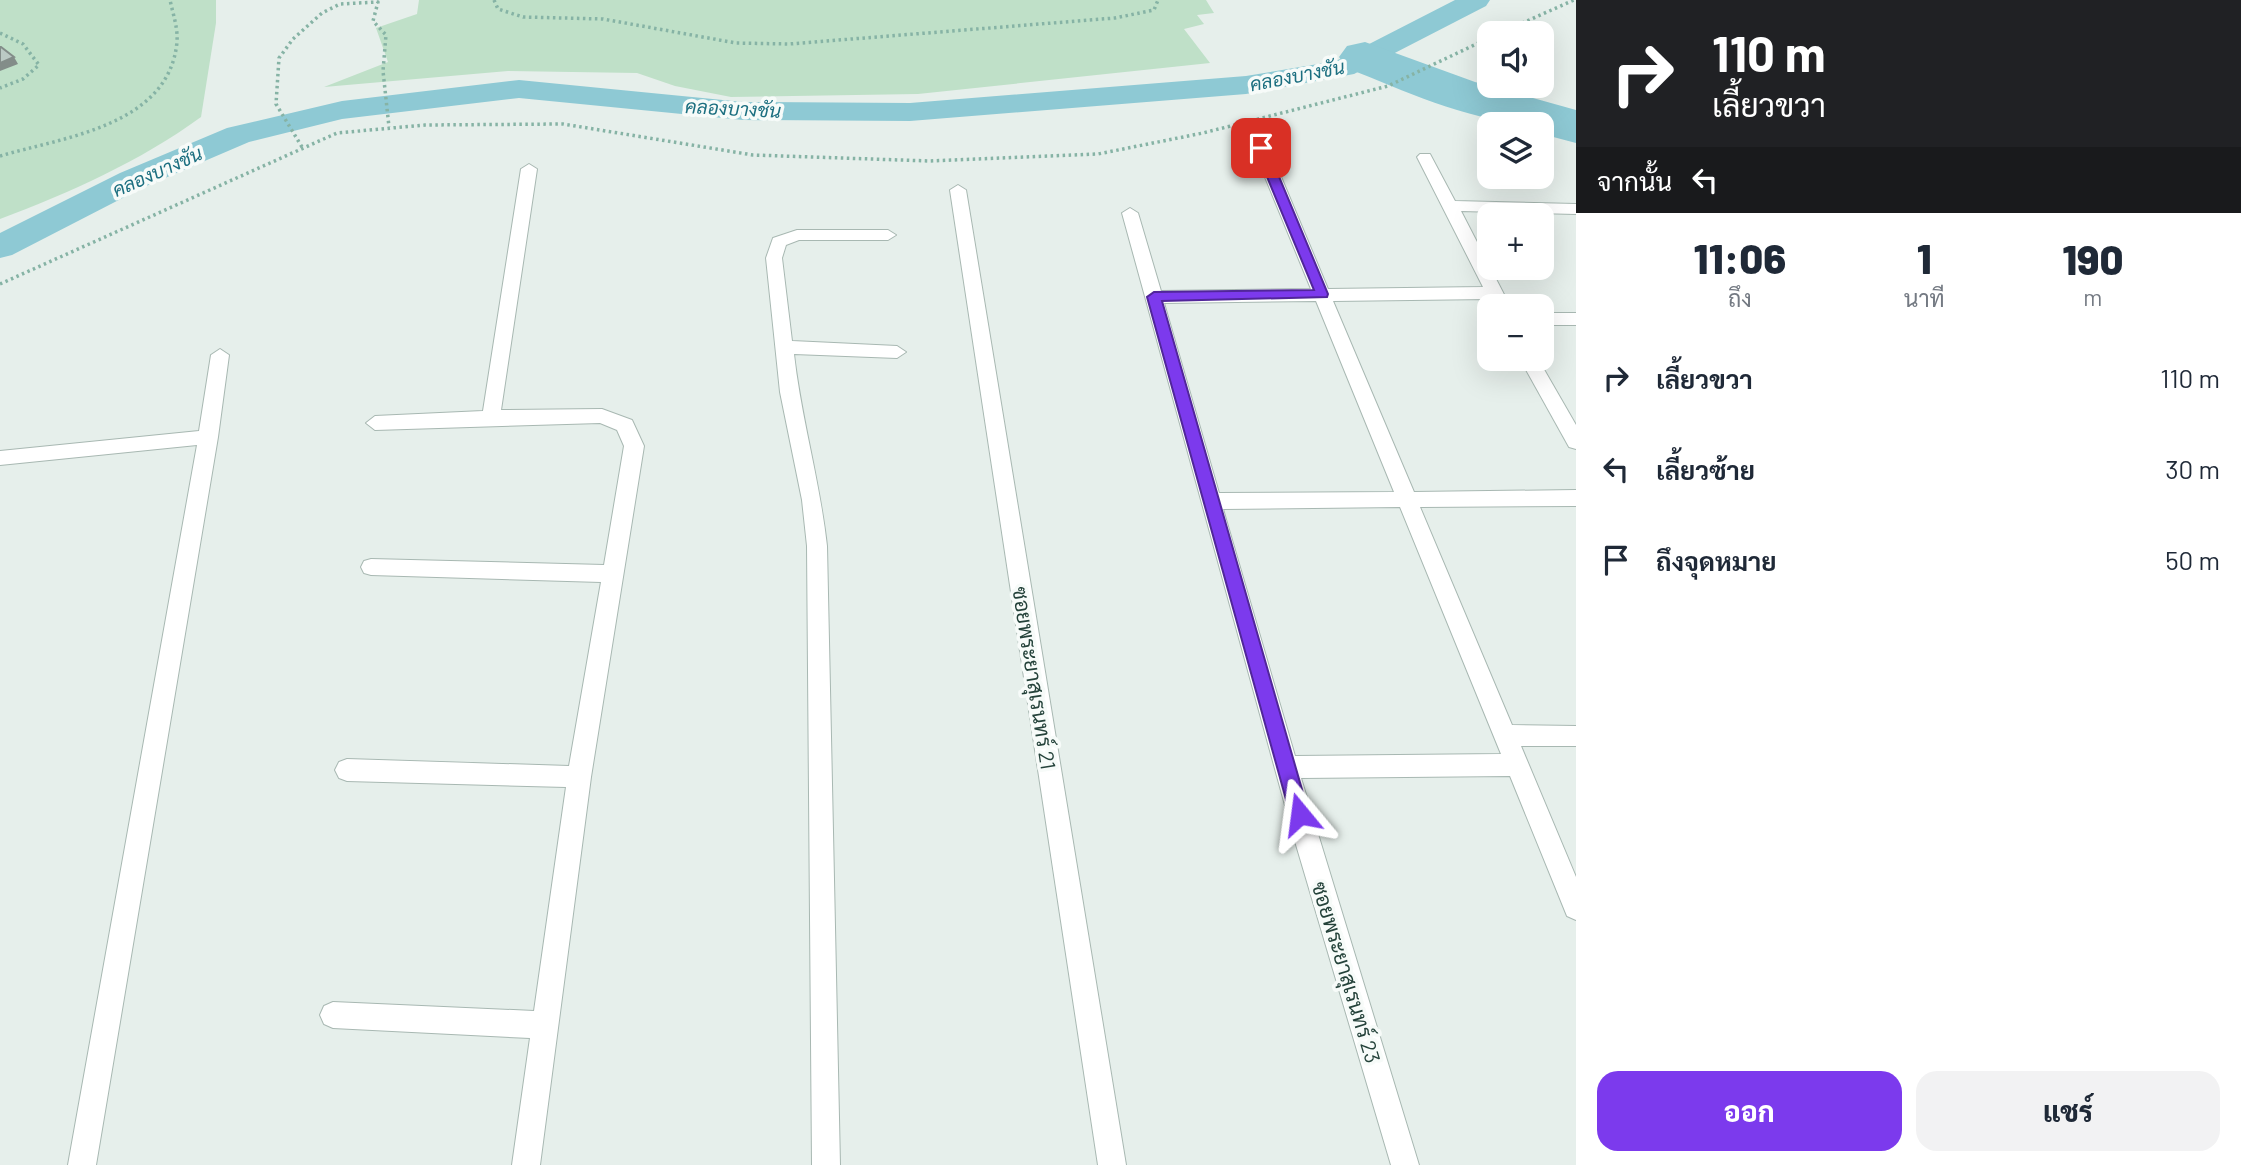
<!DOCTYPE html>
<html lang="th">
<meta charset="utf-8">
<style>
:root{--surface:#fff;--page:#f2f2f3;--text:#1f2937;--muted:#747a83;--accent:#7c3aed}
body{margin:0;font-family:Barlow,Sarabun,sans-serif;background:var(--page);color:var(--text);height:100vh;display:flex;flex-direction:column;font-size:26px;white-space:nowrap}
*{box-sizing:border-box;margin:0}
p{font-size:23px;color:var(--muted)}
.icon{flex:none;width:38px;height:38px;fill:none;stroke:currentColor;stroke-width:2;stroke-linecap:round;stroke-linejoin:round}
.map{position:relative;flex:1;overflow:hidden}
.details{display:flex;flex-direction:column;background:var(--surface);width:665px}
.details>*{flex:none}
.guide{background:#202124;color:#fff;overflow:hidden}
.fabs{position:absolute;left:1477px;top:21px;display:grid;gap:14px}
.fabs a{display:grid;place-items:center;width:77px;height:77px;border-radius:14px;background:var(--surface);box-shadow:0 7px 28px #0002;font-size:35px}
.pin{position:absolute;display:grid;place-items:center;width:60px;height:60px;color:#fff;margin:-30px;border-radius:14px;box-shadow:0 4px 10px #0006}
.me{position:absolute;width:77px;margin:-38px;rotate:344deg;stroke-linejoin:round;filter:drop-shadow(0 0 5px #0008)}
.turn{display:flex;align-items:center;gap:24px;height:147px;padding:0 21px;font-size:32px}
.turn .icon{width:91px;height:91px;stroke-width:2.5}
.turn b{display:block;font-size:49px;line-height:60px}
.then{display:flex;align-items:center;height:66px;padding:0 21px;background:#0003;gap:14px;font-size:26px}
.eta{display:flex;justify-content:space-evenly;align-items:center;height:119px;text-align:center}
.eta b{font-size:42px;font-weight:800;line-height:49px}
.button{display:flex;gap:14px;margin-top:auto;padding:14px 21px}
.button a{flex:1;height:80px;border-radius:21px;background:var(--accent);color:#fff;font-size:28px;font-weight:800;line-height:80px;text-align:center}
.button a+a{background:var(--page);color:var(--text)}
ul{padding:0;list-style:none}
li{display:flex;align-items:center;gap:21px;height:91px;padding:0 21px}
li div{flex:1}
li b{display:block;font-size:26px}
li em{font-style:normal}
main{display:flex;flex:1;min-height:0}
.map>svg:first-child{display:block}
</style>
<main>
<div class="map">
<svg width="1576" height="1165" viewBox="0 0 1576 1165">
<rect width="100%" height="100%" fill="#e6efeb"/>
<g fill="#bfe0c8">
<path d="M0,0h216v23l-15,94c-60,44 -132,76 -201,102z"/>
<polygon points="419,0 1206,0 1214,13 1197,15 1204,24 1184,29 1210,63 918,94 731,97 675,86 637,73 508,71 324,87 388,62 376,28 417,14"/>
</g>
<g fill="none" stroke-linecap="round" stroke-linejoin="round">
<polygon fill="#8ec9d4" fill-rule="evenodd" points="1455,0 1490,0 1486,6 1354,74 1246,94 910,121 743,120 519,98 342,119 249,142 144,187 12,255 0,258 0,233 120,173 227,128 342,101 519,80 743,102 910,103 1246,76 1336,61"/>
<path fill="#8ec9d4" fill-rule="evenodd" d="M1365,42l110,40 101,28v33l-34,-9v-10c-69,0 -132,-31 -195,-56l-8,-11 8,-11z"/>
<g stroke="#a8b8b2" stroke-width="2">
<g id="minor">
<path d="M1261,143l8,5 59,141 155,-2 -66,-130 3,-3h10l25,47 121,3v10l-115,-3 49,95h-18l-3,-7 -156,2 81,191 162,-2v16l-156,1 92,218 64,1v20h-55l55,131v43l-9,-4 -57,-140 -209,2 118,387h-28l-97,-327 -172,-625 8,-5 8,5 23,78 150,-2 -58,-141zM1316,301l78,191 -175,1 -55,-190zM1400,507l101,247 -206,2 -72,-247z"/>
<polygon points="529,164 537,169 501,410 602,409 632,420 644,446 591,777 540,1165 512,1165 530,1038 333,1028 324,1024 320,1015 324,1006 333,1002 534,1011 566,787 347,781 339,778 335,770 339,762 347,759 569,766 601,582 371,575 364,573 361,567 364,561 371,559 604,565 624,446 617,430 600,423 375,430 366,423 375,416 483,411 521,169"/>
<polygon points="958,185 966,190 1126,1165 1098,1165 950,190"/>
<path d="M797,230h91l8,5 -8,5h-89l-13,5 -4,13 10,83 105,5 9,6 -9,6 -103,-4c7,64 26,127 33,192l13,619h-28l-5,-619 -5,-46 -22,-108 -14,-134 7,-20z"/>
<rect x="1542" y="313" width="34" height="12"/>
<polygon points="220,349 229,355 218,437 96,1165 68,1165 197,445 0,465 0,451 199,431 211,355"/>
<polygon points="1520,359 1538,359 1576,425 1576,449 1569,447"/>
</g>
</g>
<g stroke="#86b3a5" stroke-width="3.5" stroke-dasharray="2.5 3.5" stroke-linecap="butt">
<polyline points="494,0 498,9 523,17 603,19 736,43 789,44 1115,18 1154,10 1158,0"/>
<polyline points="0,33 23,44 39,65 23,79 0,88"/>
<polyline points="1500,33 1574,0"/>
<polyline points="302,147 276,104 279,58 293,39 322,13 340,4 378,2 373,21 386,35 383,71 389,127"/>
<path d="M0,156c64,-19 169,-30 177,-114 1,-14 -4,-28 -7,-42"/>
<polyline points="0,284 337,133 425,125 563,124 753,155 930,161 1098,154 1203,133 1388,86 1489,38"/>
</g>
<use href="#minor" fill="#fff" fill-rule="evenodd"/>
</g>
<polygon fill="#838d89" points="14,57 18,64 0,71 0,63"/>
<polygon fill="#bbcac4" stroke="#838d89" stroke-width="2" points="0,47 1,47 14,57 0,63"/>
<polygon fill="#7c3aed" stroke="#51269a" stroke-width="2" points="1261,144 1267,148 1328,294 1327,297 1162,301 1309,814 1306,820 1300,823 1293,820 1290,814 1147,297 1154,292 1314,290 1255,148"/>
<g text-anchor="middle" dominant-baseline="central" stroke-width="7" stroke-linejoin="round" paint-order="stroke">
<g font-size="19" font-style="italic" fill="#1c6f80" stroke="#f7fbf9">
<text transform="translate(1297 75) rotate(-11)">คลองบางชัน</text>
<text transform="translate(733 108) rotate(3)">คลองบางชัน</text>
<text transform="translate(157 171) rotate(-24)">คลองบางชัน</text>
</g>
<g font-size="21" fill="#24423a" stroke="#f7fbf9">
<text transform="translate(1035 678) rotate(81)">ซอยพระยาสุเรนทร์ 21</text>
<text transform="translate(1347 972) rotate(73)">ซอยพระยาสุเรนทร์ 23</text>
</g>
</g>
</svg>
<div class="fabs">
<a><svg class="icon" aria-label="sound" viewBox="0 0 24 24"><path d="M4 9h4l5-4v14l-5-4H4zM17 9q2 3 0 6"/></svg></a>
<a><svg class="icon" aria-label="layers" viewBox="0 0 24 24"><path d="M12 4l9 5-9 5-9-5zM3 14l9 5 9-5"/></svg></a>
<a>+</a>
<a>−</a>
</div>
<div class="pin" style="left:1261px;top:148px;background:#d93025"><svg class="icon" aria-label="arrive" viewBox="0 0 24 24"><path d="M6 21V4h12l-3 4 3 4H6"/></svg></div>
<svg class="me" style="left:1300px;top:814px" viewBox="-20 -20 40 40"><path d="M0-17L14 15 0 8-14 15z" fill="#7c3aed" stroke="#fff" stroke-width="4"/></svg>
</div>
<section class="details">
<div class="guide">
<div class="turn"><svg class="icon" aria-label="right" viewBox="0 0 24 24"><path d="M7 20v-9h11M14 6l5 5-5 5"/></svg><div><b>110 m</b>เลี้ยวขวา</div></div>
<div class="then">จากนั้น<svg class="icon" aria-label="left" viewBox="0 0 24 24"><path d="M17 20v-9H6M10 6l-5 5 5 5"/></svg></div>
</div>
<div class="eta">
<div><b>11:06</b><p>ถึง</p></div>
<div><b>1</b><p>นาที</p></div>
<div><b>190</b><p>m</p></div>
</div>
<ul>
<li><svg class="icon" aria-label="right" viewBox="0 0 24 24"><path d="M7 20v-9h11M14 6l5 5-5 5"/></svg><div><b>เลี้ยวขวา</b></div><em>110 m</em></li>
<li><svg class="icon" aria-label="left" viewBox="0 0 24 24"><path d="M17 20v-9H6M10 6l-5 5 5 5"/></svg><div><b>เลี้ยวซ้าย</b></div><em>30 m</em></li>
<li><svg class="icon" aria-label="arrive" viewBox="0 0 24 24"><path d="M6 21V4h12l-3 4 3 4H6"/></svg><div><b>ถึงจุดหมาย</b></div><em>50 m</em></li>
</ul>
<div class="button"><a>ออก</a><a>แชร์</a></div>
</section>
</main>
